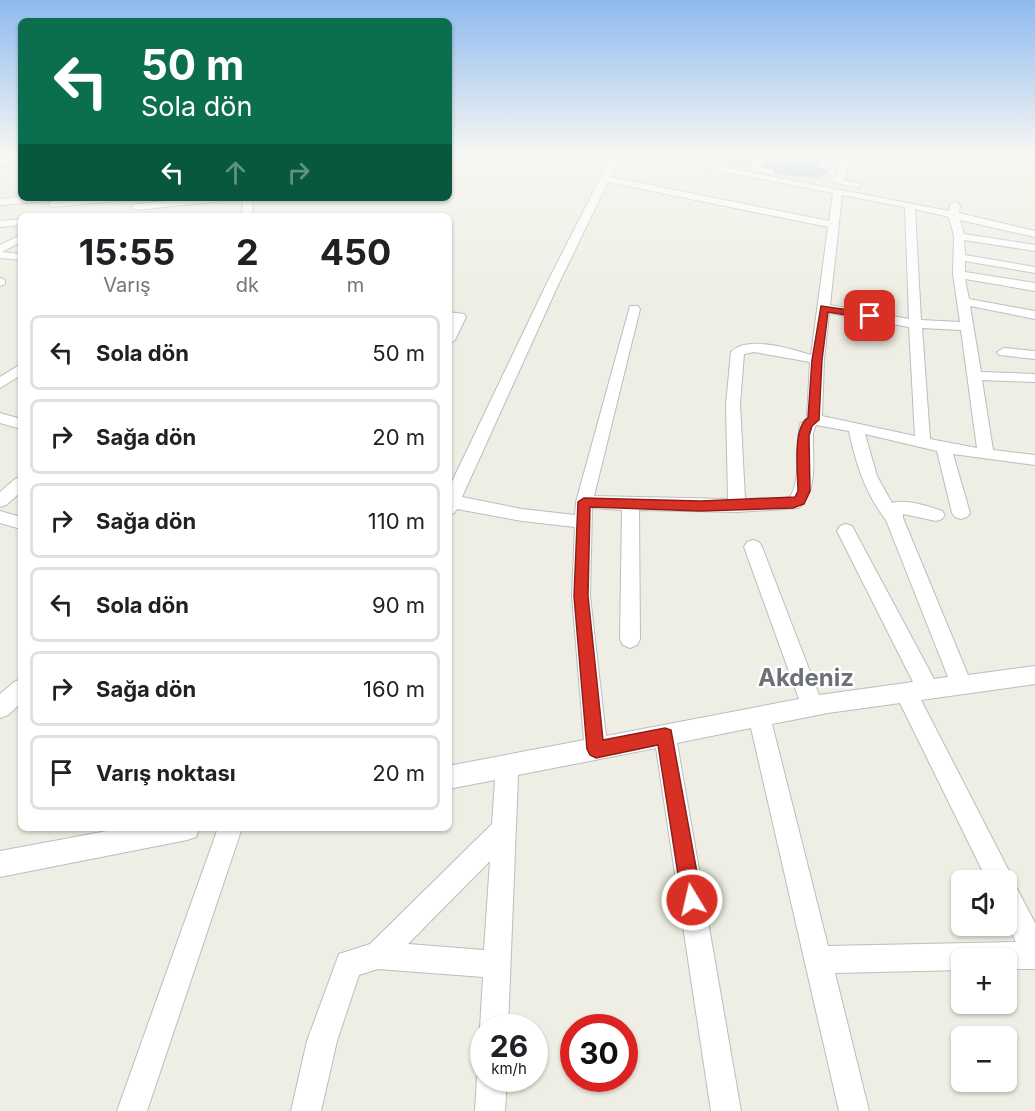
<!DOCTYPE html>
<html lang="tr">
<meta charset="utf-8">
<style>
:root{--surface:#fff;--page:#f2f2f2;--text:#202124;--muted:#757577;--line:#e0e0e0}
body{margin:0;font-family:Inter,sans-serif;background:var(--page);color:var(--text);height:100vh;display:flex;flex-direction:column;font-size:22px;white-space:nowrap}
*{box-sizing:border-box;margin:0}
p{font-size:20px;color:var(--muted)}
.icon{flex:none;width:33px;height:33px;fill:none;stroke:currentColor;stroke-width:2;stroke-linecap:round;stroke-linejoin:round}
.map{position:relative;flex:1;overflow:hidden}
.sheet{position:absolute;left:18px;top:213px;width:434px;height:618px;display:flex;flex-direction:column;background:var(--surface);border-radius:9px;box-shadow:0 2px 4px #0004}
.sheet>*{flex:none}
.top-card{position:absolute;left:18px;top:18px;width:434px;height:183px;border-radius:9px;box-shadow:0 2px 4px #0004;background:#0b6e4f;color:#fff;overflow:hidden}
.tools{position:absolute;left:951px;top:870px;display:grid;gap:12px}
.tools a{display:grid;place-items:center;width:66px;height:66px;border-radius:9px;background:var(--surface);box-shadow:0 2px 4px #0004;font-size:30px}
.speed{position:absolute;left:470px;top:1014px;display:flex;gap:12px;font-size:30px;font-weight:700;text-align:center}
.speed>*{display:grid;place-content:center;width:78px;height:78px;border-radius:50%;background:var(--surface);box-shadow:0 2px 4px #0004;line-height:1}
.speed small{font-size:15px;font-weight:400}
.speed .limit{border:9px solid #d22;background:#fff;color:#111}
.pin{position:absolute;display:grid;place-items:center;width:51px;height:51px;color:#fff;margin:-26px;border-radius:12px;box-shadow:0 3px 9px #0006}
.me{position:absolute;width:66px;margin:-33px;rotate:351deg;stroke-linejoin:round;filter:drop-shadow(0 0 4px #0008)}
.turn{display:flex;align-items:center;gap:21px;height:126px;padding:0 24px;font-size:27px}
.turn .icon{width:78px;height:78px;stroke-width:2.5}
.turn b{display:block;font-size:42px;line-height:51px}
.lanes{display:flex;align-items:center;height:57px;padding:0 24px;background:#0003;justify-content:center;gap:30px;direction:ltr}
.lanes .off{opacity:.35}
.eta{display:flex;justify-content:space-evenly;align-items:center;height:102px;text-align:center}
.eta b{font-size:36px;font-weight:700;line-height:42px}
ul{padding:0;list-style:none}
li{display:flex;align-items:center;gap:18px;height:75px;margin:0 12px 9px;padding:0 12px;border:3px solid var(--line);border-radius:9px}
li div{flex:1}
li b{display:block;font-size:22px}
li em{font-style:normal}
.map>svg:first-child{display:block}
</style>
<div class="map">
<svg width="1035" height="1111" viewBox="0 0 1035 1111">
<rect width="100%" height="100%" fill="#eeeee4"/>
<polygon fill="#a8c4fa" points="725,153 823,153 816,165 829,171 819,178 779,175 723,162"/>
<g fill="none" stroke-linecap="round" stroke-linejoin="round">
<g stroke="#bcbcc2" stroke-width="2">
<g id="street">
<path d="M613,153h9l-12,24 219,44 4,-28 -203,-40h20l299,58 1,-6 5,-3 5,3 -1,8 76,18v6l-75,-17 4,14 71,11v6l-71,-11 1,15 70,12v6l-70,-12v11l70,11v8l-70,-12 4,20 66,12v8l-65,-13 11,66 54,2v8h-2l-51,-2 11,70 42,5v10l-82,-11 17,59 -3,4 -6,2 -6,-2 -3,-4 -15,-62 -72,-17 12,42 15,27c14,-4 36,3 50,8l3,4 -3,4 -6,2 -33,-7v4l65,157 67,-9v18l-114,16 88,171 4,9 -2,3 4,2 20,38v46h-29v-11h-44v12l-127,3 34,138h-30l-88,-383 -74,15 64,368h-30l-55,-363 -138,27 -10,253h-25v8l-3,-8 3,-51 -105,-8 -19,6 -22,66 -16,70h-30l16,-70 32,-87 31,-10 122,-120 3,-44 -47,9v-23l136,-26 -12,-144 3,-69 -53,-6 -65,-12 -3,4 -6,2v-25l99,-207zM608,182l220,45 -17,128c-20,-6 -63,-20 -80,-3l-5,52 2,95 -134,-3 46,-187 -2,-3h-8l-54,196 -1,13 -53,-6 -60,-12 97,-214zM842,195l63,12 4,112 -79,-14zM915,209l34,8 5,19 -1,38 7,48 -39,-2zM829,313l80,14 6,109 -93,-20 2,-56zM922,328l39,2 16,118 -47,-9zM754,352l56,10 -3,56 -7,6c-5,20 2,59 -11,74l-44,1 -5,-95 4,-50zM816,425l33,6c7,33 16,62 37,89l62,157 -14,2 -82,-153 -6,-2 -6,2 -3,5 76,151 -94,13 -57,-148 -3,-5 -6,-2 -6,2 -3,5 55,152 -193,37 -16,-140 2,-88 30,2 -2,129 3,6 7,3 7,-3 3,-6 -1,-129 98,2 62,-4c20,-19 13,-50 14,-75zM900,703l87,177h19v42l10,20 -188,4 -56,-222 56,-11zM490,861l-6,89 -76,-6z"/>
<polygon points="758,153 767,153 760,167 774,170 774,174 751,171 749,169"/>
<polygon points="846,153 854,153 843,180 860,184 860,188 833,182"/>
<polygon points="21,157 21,163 0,164 0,158"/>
<polygon points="21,197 21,198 54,198 49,201 0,205 0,199"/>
<polygon points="85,198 121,198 116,201 53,207 48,204 53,201"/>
<polygon points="194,198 227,198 222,201 136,210 131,207 136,204"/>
<polygon points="243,198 253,198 252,216 242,216"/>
<polygon points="21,219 21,225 0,227 0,221"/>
<polygon points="21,235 21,242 2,252 21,254 21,260 0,258 0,245"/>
<polygon points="0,278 5,280 5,284 0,286"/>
<polygon points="448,312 464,314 466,317 455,340 448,344 448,327 452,320 448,320"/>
<polygon points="1004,348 1035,351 1035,359 999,355 997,352"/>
<polygon points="21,364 21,375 0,388 0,377"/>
<polygon points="0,413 21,419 21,429 0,423"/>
<polygon points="21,477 21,492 6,505 0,507 0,492 15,479"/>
<polygon points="0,511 21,517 21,529 0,523"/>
<polygon points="21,679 21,703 8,715 0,718 0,694 14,682"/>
<polygon points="123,828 199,828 196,837 187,840 0,877 0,851"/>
<polygon points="218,828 242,828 147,1111 117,1111"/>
<polygon points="481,1067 483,1078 507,1078 505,1111 475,1111 477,1078"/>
</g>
</g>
<use href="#street" fill="#fff" fill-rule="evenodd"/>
</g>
<linearGradient id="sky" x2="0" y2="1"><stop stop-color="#8ebaef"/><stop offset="0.5" stop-color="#f7f7f3"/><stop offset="1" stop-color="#f7f7f3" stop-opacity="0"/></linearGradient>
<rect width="1035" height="309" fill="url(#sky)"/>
<path fill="#d93025" stroke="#8d1f18" stroke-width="1.5" d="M821,306l49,7 4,3 -4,3 -42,-7 -6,48 -3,60 -7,6 -3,10 1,55 -6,13 -11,4 -92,3 -111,-4 -2,89 15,144 62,-12 6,2 31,170 -3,7 -7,3 -7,-3 -3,-7 -24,-155 -62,13 -6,-3 -3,-6 -13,-153 4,-94 6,-4 117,3 94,-4 3,-6c0,-17 -6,-64 10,-73l4,-58z"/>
<g text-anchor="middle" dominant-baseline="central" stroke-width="4.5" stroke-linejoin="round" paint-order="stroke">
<g font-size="24" font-weight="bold" fill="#6d7076" stroke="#fff">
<text x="806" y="677">Akdeniz</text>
</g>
</g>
</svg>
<div class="tools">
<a><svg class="icon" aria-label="sound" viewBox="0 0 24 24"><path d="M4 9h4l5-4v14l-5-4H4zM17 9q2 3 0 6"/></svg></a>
<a>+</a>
<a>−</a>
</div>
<div class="speed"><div>26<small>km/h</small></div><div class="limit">30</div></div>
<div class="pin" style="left:870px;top:316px;background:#d93025"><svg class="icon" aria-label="arrive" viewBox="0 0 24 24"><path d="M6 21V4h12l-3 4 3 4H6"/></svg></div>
<svg class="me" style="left:692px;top:900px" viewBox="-20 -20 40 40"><circle r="17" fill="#d93025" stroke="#fff" stroke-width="3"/><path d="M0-11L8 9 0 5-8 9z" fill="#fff"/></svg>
<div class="top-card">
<div class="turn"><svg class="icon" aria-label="left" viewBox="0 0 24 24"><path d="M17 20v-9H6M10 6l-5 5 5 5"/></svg><div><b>50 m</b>Sola dön</div></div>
<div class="lanes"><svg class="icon" aria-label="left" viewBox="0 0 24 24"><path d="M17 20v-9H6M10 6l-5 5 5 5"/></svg><svg class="icon off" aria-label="ahead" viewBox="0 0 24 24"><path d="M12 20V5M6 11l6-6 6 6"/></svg><svg class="icon off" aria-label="right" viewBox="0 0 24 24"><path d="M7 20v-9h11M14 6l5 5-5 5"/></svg></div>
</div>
<section class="sheet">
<div class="eta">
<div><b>15:55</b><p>Varış</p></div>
<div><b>2</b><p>dk</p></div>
<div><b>450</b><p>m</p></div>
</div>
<ul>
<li><svg class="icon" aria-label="left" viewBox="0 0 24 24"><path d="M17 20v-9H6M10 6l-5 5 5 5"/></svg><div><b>Sola dön</b></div><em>50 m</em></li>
<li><svg class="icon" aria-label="right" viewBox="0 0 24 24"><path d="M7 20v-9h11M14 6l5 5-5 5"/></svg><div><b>Sağa dön</b></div><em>20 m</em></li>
<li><svg class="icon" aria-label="right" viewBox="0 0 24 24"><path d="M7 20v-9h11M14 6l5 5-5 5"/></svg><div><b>Sağa dön</b></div><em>110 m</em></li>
<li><svg class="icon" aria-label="left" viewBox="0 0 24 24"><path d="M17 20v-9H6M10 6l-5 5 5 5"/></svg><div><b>Sola dön</b></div><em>90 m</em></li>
<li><svg class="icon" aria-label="right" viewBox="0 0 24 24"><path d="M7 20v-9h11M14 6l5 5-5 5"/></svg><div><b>Sağa dön</b></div><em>160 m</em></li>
<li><svg class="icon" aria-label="arrive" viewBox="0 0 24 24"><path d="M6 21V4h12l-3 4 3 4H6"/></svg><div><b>Varış noktası</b></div><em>20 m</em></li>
</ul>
</section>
</div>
